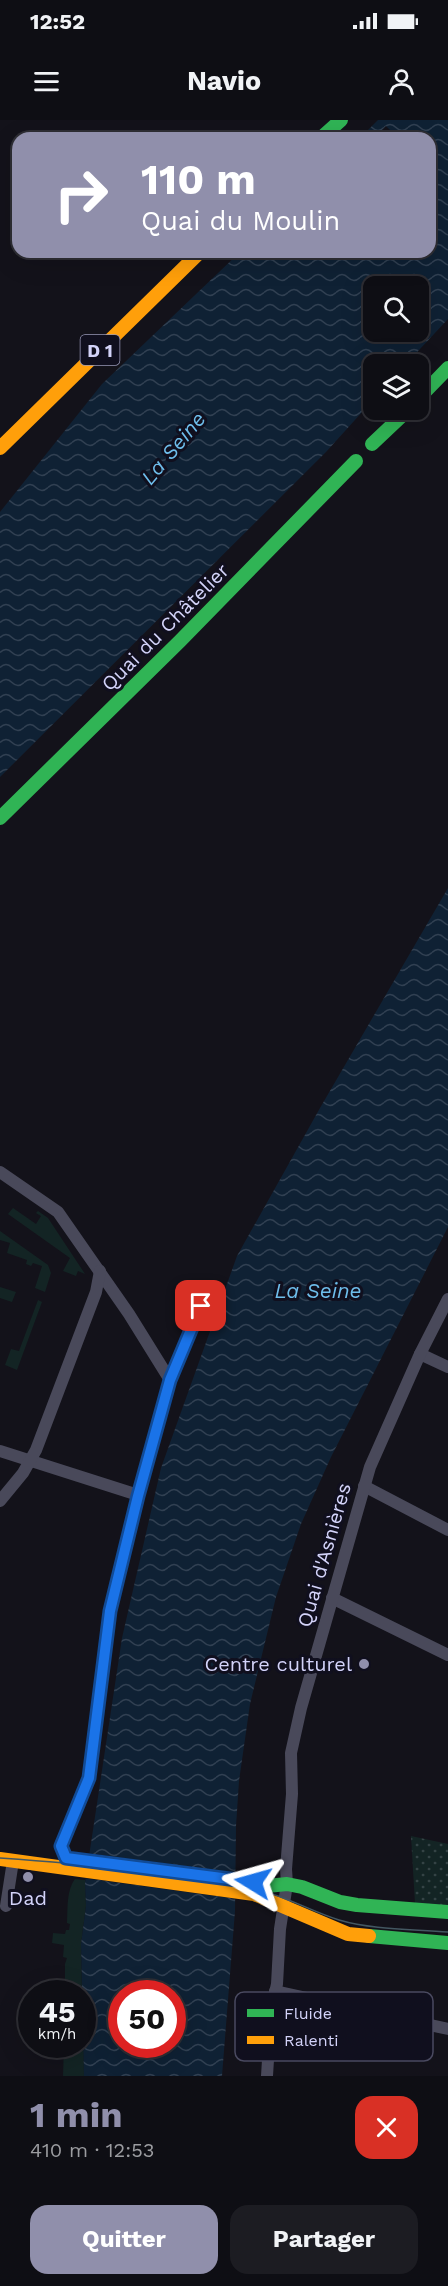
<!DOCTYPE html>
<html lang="fr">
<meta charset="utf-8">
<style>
:root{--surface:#0e0e14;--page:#1c1c22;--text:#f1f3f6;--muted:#9b9ca0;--line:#2e2e34;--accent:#908fab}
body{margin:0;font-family:"Work Sans",sans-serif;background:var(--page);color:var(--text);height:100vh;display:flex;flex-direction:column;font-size:22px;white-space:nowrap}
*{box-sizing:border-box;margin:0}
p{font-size:20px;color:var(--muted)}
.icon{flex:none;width:33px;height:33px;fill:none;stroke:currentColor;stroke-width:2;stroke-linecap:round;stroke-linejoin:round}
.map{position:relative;height:1956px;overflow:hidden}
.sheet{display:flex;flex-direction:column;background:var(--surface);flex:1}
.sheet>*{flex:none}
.banner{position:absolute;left:12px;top:12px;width:424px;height:126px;border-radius:18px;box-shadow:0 6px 24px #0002,0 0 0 2px var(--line);background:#908fab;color:#fff;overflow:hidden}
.buttons{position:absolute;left:363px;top:156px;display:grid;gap:12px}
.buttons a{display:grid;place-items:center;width:66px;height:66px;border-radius:12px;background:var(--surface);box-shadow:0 6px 24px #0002,0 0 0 2px var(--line);font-size:30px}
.speed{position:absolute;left:18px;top:1860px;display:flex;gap:12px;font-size:30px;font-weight:700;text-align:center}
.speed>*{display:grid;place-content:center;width:78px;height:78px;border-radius:50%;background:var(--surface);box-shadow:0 6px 24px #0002,0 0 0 2px var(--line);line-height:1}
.speed small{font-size:15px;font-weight:400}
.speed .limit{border:9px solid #d22;background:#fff;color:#111}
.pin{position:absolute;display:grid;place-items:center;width:51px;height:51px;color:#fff;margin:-26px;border-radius:12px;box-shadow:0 3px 9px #0006}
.me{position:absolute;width:66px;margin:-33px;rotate:278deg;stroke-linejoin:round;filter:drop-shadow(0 0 4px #0008)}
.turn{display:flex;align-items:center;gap:21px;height:126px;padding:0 30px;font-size:27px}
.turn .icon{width:78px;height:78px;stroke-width:2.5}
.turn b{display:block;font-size:42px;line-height:51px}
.round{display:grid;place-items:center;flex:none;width:63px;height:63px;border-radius:18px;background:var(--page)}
.head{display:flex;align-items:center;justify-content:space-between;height:102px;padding:0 30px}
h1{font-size:36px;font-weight:700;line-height:45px;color:var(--accent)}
.primary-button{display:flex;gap:12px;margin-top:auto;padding:12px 30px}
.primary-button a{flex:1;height:69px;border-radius:18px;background:var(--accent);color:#fff;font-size:24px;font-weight:700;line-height:69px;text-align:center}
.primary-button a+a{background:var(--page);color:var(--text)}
.status{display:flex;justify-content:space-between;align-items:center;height:42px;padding:0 30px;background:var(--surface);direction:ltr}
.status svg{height:16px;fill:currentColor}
header{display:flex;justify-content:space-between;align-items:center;height:78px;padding:0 30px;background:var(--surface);font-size:27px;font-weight:700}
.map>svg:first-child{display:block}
</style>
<div class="status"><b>12:52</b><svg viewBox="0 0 49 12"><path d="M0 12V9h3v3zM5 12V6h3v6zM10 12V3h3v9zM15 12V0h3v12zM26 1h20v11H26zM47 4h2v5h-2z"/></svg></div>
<header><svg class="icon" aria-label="menu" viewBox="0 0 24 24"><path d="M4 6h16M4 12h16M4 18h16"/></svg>Navio<svg class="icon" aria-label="person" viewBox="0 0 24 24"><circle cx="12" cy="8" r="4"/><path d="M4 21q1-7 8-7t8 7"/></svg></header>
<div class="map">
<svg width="448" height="1956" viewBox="0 0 448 1956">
<defs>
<pattern id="park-dots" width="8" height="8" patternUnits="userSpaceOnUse" patternTransform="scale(1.5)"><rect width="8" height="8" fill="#132424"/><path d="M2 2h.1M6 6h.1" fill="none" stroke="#344345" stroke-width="1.8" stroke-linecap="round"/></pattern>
<pattern id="water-waves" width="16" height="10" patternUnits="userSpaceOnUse" patternTransform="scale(1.5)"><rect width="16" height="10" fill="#0f2134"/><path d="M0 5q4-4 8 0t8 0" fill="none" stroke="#314052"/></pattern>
</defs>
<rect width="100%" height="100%" fill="#13121a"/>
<g fill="#132424">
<polygon points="13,1088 36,1104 41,1096 36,1093 38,1091 48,1098 85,1154 78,1151 76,1156 63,1151 70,1138 8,1094"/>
<polygon points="0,1111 48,1145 51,1153 45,1172 35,1168 42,1146 33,1143 31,1146 26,1144 27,1140 7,1133 10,1123 0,1120"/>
<polygon points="0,1167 16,1172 12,1182 0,1178"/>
<polygon points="38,1180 42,1182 17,1250 5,1245 11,1229 19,1231"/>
<path d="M75,1759l10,1 1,26 -5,38 1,49h-17v-29l2,-6 -4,-1 1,-12 -12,-2 1,-10 12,1 1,-4h3l1,-6 -3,-1c1,-13 -1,-32 8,-44z"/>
<polygon points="83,1877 84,1956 63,1956 64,1925 82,1924"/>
</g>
<polygon fill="url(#park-dots)" points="411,1716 448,1724 448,1787 415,1783"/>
<g fill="url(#water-waves)" fill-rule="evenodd">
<path d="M378,0h70v199l-42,45h-32l-1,36 -47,52 -326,325v-265l102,-128 138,-132h190v-114h-70zM374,166h44v46h-44z"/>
<path d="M448,768v339l-117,230 -30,67 -25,73 -26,107 -11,77 -3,45 -1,85 -13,165h-138l-3,-132 5,-38 -1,-23 37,-245 39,-170 76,-212 83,-148zM122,1874h50v50h-50z"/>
</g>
<g fill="#13121a">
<polygon points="386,6 398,18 374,18"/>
<polygon points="86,1733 238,1753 238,1779 83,1758"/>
</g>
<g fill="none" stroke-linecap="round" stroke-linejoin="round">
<g stroke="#49495a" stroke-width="12">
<polyline points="0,1052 58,1092 129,1194 170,1260"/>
<polyline points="420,1234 448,1247"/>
<polyline points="0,1331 138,1375"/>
<polyline points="364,1366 448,1410"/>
<polyline points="0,1381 23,1353 36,1330 96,1172 100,1151"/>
<polyline points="332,1478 448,1535"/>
<polyline points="66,1738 61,1726 89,1658 110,1491 138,1375 170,1260 201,1186"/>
<polyline points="6,1786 13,1741"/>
<polyline points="275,1871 448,1909"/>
<polyline points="267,1956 271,1891 277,1864 280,1809 287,1764 286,1749 292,1674 291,1633 301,1588 370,1347 420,1234 448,1179"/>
</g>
<g stroke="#30b455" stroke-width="14">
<polyline points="321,18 341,0"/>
<polyline points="418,279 448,248"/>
<polyline points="372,324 408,290"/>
<polyline points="0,698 180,521 356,341"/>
<polyline points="244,1761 267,1766 287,1764 302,1767 340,1782 357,1785 448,1792"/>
<polyline points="369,1816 448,1823"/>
</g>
<g stroke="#ff9f0a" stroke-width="14">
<polyline points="0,328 200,132"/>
<polyline points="0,1739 254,1774 348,1814 369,1816"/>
</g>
<path stroke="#435761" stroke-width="1.5" d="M0,1738c85,6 171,14 254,31 30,6 56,22 85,31 34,10 74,9 109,12"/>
</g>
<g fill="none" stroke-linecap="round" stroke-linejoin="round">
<g stroke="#114b97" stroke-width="15">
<polyline id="route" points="201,1186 170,1260 138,1376 110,1491 89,1658 61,1726 66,1738 253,1762"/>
</g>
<use href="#route" stroke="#1a73e8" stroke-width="10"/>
</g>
<g fill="#908fab" stroke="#100f1e" stroke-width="2">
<circle cx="364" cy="1544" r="6"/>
<circle cx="28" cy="1757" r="6"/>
</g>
<g text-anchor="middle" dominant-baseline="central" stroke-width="6" stroke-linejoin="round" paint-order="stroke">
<rect fill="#100f1e" stroke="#9898b7" stroke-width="1.5" x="80.5" y="215" width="39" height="30" rx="4.5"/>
<g font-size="18" font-weight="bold" fill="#d3d3f9">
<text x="100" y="230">D 1</text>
</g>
<g font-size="20" fill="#d3d3f9" stroke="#100f1e">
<text transform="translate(165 507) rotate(-45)">Quai du Châtelier</text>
<text transform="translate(324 1435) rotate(-74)">Quai d'Asnières</text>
</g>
<g font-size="20" fill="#d3d3f9" stroke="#100f1e" text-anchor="end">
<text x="352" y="1544">Centre culturel</text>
<text x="28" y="1778" text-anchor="middle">Dad</text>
</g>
<g font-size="21" font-style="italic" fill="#6ebdeb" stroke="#100f1e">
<text transform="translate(173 328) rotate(-50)">La Seine</text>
<text x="318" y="1170">La Seine</text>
</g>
</g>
<rect x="235" y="1872" width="198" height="69" rx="9" fill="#100f1e" stroke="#4a4a60" stroke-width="1.5"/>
<rect x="247" y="1889" width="27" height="8" fill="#30b455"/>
<rect x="247" y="1916" width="27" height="8" fill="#ff9f0a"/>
<g font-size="16" fill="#d3d3f9">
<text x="284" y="1899">Fluide</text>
<text x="284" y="1926">Ralenti</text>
</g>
</svg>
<div class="buttons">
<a><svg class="icon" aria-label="search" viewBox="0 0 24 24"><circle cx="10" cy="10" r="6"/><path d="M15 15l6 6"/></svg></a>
<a><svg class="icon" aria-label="layers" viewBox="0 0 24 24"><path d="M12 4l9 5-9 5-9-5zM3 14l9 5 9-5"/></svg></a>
</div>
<div class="speed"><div>45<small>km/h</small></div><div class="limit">50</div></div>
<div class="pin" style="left:201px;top:1186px;background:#d93025"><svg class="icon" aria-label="arrive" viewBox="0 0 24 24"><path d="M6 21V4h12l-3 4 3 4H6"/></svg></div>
<svg class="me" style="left:253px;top:1762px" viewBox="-20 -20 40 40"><path d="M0-17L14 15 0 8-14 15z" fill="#1a73e8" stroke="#fff" stroke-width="4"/></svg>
<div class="banner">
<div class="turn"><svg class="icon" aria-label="right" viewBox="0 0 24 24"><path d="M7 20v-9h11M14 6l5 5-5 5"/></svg><div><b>110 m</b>Quai du Moulin</div></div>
</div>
</div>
<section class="sheet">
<div class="head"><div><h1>1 min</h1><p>410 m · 12:53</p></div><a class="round" style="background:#d93025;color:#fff"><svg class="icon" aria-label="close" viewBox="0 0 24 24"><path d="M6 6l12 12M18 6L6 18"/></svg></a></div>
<div class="primary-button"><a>Quitter</a><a>Partager</a></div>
</section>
